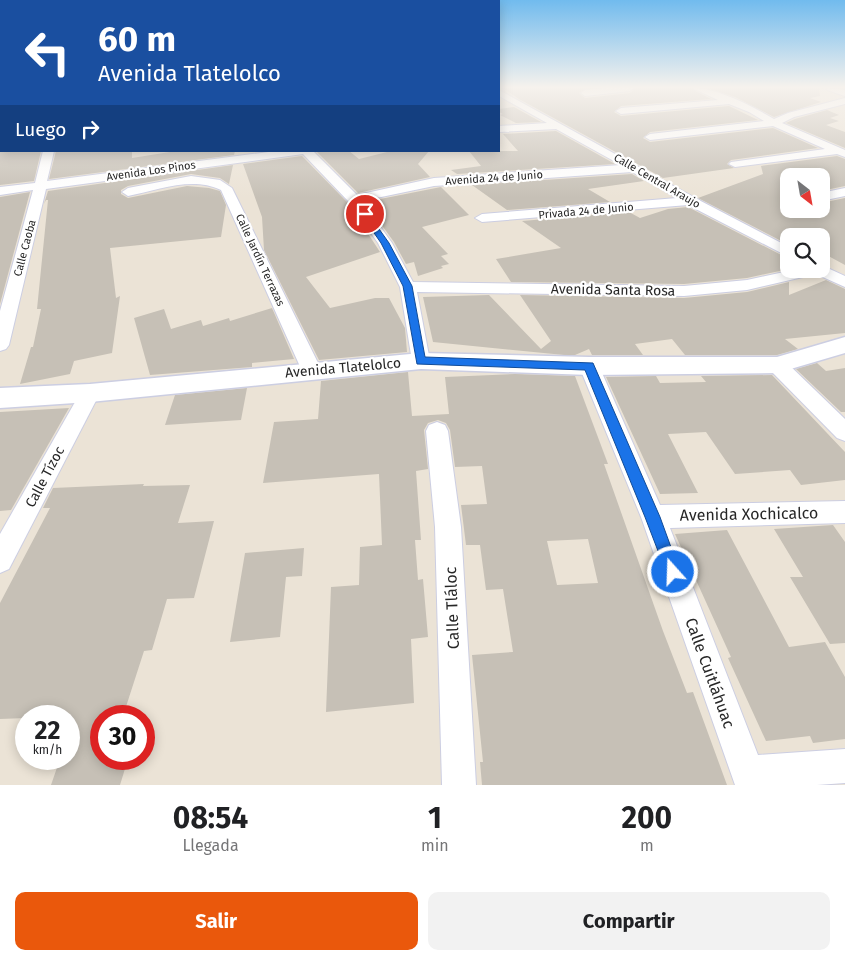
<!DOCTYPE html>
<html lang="es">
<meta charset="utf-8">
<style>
:root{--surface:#fff;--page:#f2f2f2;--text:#202124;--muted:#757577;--accent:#ea580c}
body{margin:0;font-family:"Fira Sans",sans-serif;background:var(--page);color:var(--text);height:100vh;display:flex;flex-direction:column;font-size:19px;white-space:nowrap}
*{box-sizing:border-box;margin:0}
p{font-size:16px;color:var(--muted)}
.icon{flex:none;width:28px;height:28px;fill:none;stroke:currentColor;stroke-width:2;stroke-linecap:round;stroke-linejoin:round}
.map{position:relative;height:785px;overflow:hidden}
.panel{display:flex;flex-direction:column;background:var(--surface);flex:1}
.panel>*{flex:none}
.hud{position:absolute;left:0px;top:0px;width:500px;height:152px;box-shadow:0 2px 12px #0003;background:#1a4fa0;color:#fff;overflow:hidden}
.needle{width:32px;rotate:149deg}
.tools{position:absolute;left:780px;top:168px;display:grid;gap:10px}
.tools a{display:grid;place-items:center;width:50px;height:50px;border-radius:10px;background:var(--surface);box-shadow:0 2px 12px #0003;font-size:25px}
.speed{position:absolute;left:15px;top:705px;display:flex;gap:10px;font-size:25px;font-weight:700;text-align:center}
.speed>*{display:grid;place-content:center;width:65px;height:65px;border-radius:50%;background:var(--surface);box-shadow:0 2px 12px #0003;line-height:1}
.speed small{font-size:12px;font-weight:400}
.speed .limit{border:8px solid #d22;background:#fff;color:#111}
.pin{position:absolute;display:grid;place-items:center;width:42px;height:42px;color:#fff;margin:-21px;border:2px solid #fff;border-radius:50%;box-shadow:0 1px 5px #0007}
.me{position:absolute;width:55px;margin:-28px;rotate:340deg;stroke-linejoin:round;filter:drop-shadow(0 0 4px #0008)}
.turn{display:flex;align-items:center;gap:18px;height:105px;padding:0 15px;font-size:22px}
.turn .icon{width:65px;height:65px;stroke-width:2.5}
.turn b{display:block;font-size:35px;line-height:42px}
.then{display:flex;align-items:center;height:48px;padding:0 15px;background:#0003;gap:10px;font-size:19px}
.eta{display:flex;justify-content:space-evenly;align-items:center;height:85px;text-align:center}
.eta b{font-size:30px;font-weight:700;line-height:35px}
.button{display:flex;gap:10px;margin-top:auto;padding:10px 15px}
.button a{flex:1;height:58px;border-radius:10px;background:var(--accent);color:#fff;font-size:20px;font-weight:700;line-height:58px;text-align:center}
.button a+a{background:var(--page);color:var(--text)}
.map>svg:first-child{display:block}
</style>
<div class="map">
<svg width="845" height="785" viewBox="0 0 845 785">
<rect width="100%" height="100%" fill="#ebe3d6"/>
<g fill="#c6c0b6" fill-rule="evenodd">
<polygon points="503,88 587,88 579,93 585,98 630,93 636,88 690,88 711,99 621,106 614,112 621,116 729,106 758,120 650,132 643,138 650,142 773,128 818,148 731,160 727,164 734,168 663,178 519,99"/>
<polygon points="707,88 819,88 820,96 810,98 821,102 774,117 735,97"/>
<polygon points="514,107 541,122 516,123 500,115 503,114 499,112 499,109"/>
<polygon points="827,110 839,115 830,118 839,121 826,125 845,132 845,148 786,123 795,119"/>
<polygon points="556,131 615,164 457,174 451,170 481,166 469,151 518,151 503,134"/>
<polygon points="0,151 41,151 34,181 0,185"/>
<polygon points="56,151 132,151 132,158 176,151 235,151 234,155 49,179"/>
<polygon points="316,151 349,151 359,159 391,151 429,151 418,164 430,177 358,193"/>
<polygon points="302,156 348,203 380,252 306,277 330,308 375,298 389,298 405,328 407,352 319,360 264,250 262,217 243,164"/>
<polygon points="837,156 845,159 845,186 821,191 821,176 789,176 789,209 821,209 821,203 845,198 845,265 821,252 821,236 789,235 789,245 698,198 763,174 761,166"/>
<polygon points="233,165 229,184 220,178 191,174 128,186 121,190 121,194 128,198 187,186 209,188 220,191 226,205 221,237 110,248 116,298 120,296 112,353 74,361 70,374 20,384 31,347 33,347 41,309 37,309 48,200 46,200 44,204 48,191"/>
<polygon points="632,174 644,181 588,189 610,202 507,210 472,185"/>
<polygon points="441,187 469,215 422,227 448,254 441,256 449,264 441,266 443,268 418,276 414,262 406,264 394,242 365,202"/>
<polygon points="30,192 0,304 0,197"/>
<polygon points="688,207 789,259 789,269 747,278 684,284 511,282 496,259 561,248 522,221 629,212 640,218 668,209"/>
<polygon points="826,280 845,289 845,333 785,339 798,349 777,355 685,355 672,339 635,344 643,355 592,355 589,349 575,355 564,355 433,342 423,297 489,295 541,349 551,341 520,295 684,298 747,292 789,282 789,295"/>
<polygon points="272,308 294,359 252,363 252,367 150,375 134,318 164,309 171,329 201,320 203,326 229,318 230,321"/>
<polygon points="817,363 826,371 845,368 845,412 841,412 796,369"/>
<path d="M408,372l4,44 37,-2 -4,-37 70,-3 60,2 33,88h-4l59,167 24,62 6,-1 34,93h-245l-2,-23h3l-11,-107 41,-3 -10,-63 -17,1 -6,-45h-14l-5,-40 26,-1 -5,-38 -27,1 -5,-37 -4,-7 -8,-3 -10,3 -4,7 4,39 -12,2 5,69h-6l3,40 5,-1 5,58 -17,2 3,64 -88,9 5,-125 28,-2 1,-38 22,-2 -3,-71 -116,9 11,-61 44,-3 3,-38zM588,539l10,44 -41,2 -10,-44z"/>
<polygon points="772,375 845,452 845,480 801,485 790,470 735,474 706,432 668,434 698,493 660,494 606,377 656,376 660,383 706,382 701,376"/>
<polygon points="247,388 241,420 165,425 175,395"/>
<polygon points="69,408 11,510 0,511 0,412"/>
<polygon points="144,484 143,486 190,485 178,523 214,521 194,598 167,599 152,650 144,651 123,716 101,716 101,759 128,759 120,785 51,785 60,759 69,759 69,716 26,716 26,718 0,719 0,603 50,508 43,508 53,488"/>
<polygon points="833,525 845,542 845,643 830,644 790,577 803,577 774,529"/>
<polygon points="727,530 789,647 825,642 845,677 845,739 813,743 810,736 766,741 728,658 731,657 675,534"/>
<polygon points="304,548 302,576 286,577 280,637 230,642 245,553"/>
</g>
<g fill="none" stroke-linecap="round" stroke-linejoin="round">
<g stroke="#cccee2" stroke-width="2">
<g id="minor">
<polygon points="607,88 634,88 630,91 585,96 581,93 585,90"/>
<path d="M692,88c26,0 60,18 82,31l14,-6 57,-15v6l-51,13 -12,6 63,27v7l-8,-3 -102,13 -6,-3 2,-2 94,-13 -52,-23 -123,14 -5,-3 5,-3 114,-13 -15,-9 -20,-8 -108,10 -5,-3 5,-3 97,-8z"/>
<polygon points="826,88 845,90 845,96 827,90"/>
<polygon points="499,90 695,198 789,247 789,257 688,205 482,222 475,218 482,214 677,198 632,172 434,186 362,201 392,243 413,282 684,286 747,280 798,269 821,269 821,265 845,276 845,287 816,274 747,290 684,296 417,292 430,361 428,366 421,368 414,366 412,361 400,287 378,243 349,202 303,154 46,189 9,345 6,349 0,351 0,311 33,190 0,195 0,187 35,183 43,151 54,151 47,181 276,151 313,151 357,195 434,178 621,165 556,129 499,132 499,126 547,123 499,96"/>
<rect x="0" y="110" width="1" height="6"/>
<path d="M191,176l29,4 12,8 90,183 -3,5 -7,2 -7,-2 -3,-5 -81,-181c-29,-14 -63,0 -93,6l-6,-4 6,-4z"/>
<polygon points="845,188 845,196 821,201 821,193"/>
<polygon points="777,358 784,360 845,419 845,441 837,438 770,370 768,365 770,360"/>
<polygon points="589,359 596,361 599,366 660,505 845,501 845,523 670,528 758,755 845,749 845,783 817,785 735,785 641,517 579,366 582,361"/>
<polygon points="90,385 97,388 100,393 9,569 0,573 0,534 83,388"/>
<polygon points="437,422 445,425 448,431 461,527 476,785 442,785 435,527 426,431 429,425"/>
</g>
</g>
<g stroke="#cccee2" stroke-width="3">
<polygon id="tertiary" points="845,337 845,353 777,373 589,375 421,369 90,402 0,408 0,388 90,384 421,353 589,357 777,357"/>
</g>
<use href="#minor" fill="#fff" fill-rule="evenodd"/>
<use href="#tertiary" fill="#fff" fill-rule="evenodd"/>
</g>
<linearGradient id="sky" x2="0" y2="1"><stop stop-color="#71bbee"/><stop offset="0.44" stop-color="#f6f2ed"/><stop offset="1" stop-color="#f6f2ed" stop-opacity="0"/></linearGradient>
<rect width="845" height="198" fill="url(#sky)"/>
<polygon fill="#1a73e8" stroke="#114b97" points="362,212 367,212 389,243 412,286 425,357 593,363 660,517 680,572 678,577 673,579 668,577 645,517 585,370 417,364 403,286 381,243 361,214"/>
<g text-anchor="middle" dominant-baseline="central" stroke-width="4.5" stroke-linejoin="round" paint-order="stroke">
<g font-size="11" fill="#272727" stroke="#fff">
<text transform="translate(151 171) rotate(-8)">Avenida Los Pinos</text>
<text transform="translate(494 178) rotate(-4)">Avenida 24 de Junio</text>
<text transform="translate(657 181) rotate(30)">Calle Central Araujo</text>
<text transform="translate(586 211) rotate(-5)">Privada 24 de Junio</text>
<text transform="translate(25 248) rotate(-75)">Calle Caoba</text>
<text transform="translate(260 260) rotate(65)">Calle Jardín Terrazas</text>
</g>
<g font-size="14" fill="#272727" stroke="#fff">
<text transform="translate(613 290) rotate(1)">Avenida Santa Rosa</text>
<text transform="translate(343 368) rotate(-5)">Avenida Tlatelolco</text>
<text transform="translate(45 477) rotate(-62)">Calle Tízoc</text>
</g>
<g font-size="16" fill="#272727" stroke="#fff">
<text transform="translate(749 514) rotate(-1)">Avenida Xochicalco</text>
<text transform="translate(452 608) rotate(-92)">Calle Tláloc</text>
<text transform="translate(710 673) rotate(70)">Calle Cuitláhuac</text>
</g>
</g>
</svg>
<div class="tools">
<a><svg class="needle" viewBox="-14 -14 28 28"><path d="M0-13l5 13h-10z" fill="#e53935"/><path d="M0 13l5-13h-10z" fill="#757577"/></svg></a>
<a><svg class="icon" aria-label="search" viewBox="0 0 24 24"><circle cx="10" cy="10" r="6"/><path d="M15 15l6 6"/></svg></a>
</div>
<div class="speed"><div>22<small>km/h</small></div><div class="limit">30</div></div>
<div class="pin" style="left:365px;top:214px;background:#d93025"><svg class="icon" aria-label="arrive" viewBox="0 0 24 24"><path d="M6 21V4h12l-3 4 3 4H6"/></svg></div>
<svg class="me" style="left:673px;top:572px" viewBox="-20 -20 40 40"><circle r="17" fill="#1a73e8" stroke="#fff" stroke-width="3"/><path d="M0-11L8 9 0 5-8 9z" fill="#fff"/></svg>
<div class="hud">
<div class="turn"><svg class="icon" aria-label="left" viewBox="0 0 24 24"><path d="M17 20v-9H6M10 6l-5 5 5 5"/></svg><div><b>60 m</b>Avenida Tlatelolco</div></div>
<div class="then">Luego<svg class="icon" aria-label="right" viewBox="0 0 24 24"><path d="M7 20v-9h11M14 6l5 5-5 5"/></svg></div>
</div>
</div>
<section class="panel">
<div class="eta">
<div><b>08:54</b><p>Llegada</p></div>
<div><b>1</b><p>min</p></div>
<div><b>200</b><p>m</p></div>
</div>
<div class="button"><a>Salir</a><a>Compartir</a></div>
</section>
